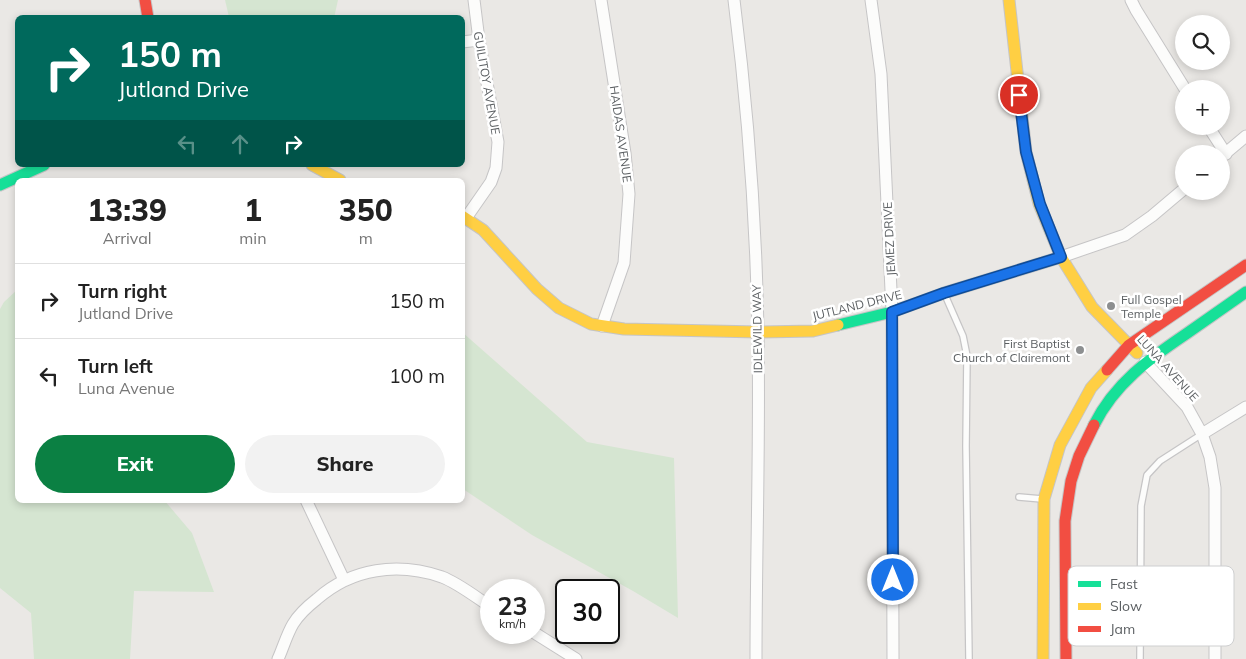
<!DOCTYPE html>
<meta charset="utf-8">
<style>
:root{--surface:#fff;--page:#f2f2f2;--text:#222;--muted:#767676;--line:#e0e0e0;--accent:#0b8043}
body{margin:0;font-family:Mulish,sans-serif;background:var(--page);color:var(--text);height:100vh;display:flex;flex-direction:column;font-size:19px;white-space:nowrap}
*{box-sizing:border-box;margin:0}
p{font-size:16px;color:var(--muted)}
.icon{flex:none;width:28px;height:28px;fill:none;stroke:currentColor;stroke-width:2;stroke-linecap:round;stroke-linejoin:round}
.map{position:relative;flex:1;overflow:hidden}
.panel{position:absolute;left:15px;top:178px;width:450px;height:325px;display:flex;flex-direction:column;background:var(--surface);border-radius:8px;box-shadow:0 2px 8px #0003}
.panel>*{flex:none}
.banner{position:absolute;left:15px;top:15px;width:450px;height:152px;border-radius:8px;box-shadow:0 2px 8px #0003;background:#00695c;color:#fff;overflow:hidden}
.fabs{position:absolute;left:1175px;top:15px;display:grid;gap:10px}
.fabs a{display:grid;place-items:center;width:55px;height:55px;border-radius:50%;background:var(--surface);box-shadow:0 2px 8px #0003;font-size:25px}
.speed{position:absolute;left:480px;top:579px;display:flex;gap:10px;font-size:25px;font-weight:700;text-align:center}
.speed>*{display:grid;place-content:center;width:65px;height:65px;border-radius:50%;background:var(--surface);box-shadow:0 2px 8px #0003;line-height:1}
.speed small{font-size:12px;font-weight:400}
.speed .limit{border:2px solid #111;border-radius:8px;background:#fff;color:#111}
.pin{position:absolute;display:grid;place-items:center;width:42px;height:42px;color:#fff;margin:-21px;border:2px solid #fff;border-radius:50%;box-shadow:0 1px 5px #0007}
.me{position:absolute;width:55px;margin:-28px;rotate:0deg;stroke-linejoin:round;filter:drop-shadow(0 0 4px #0008)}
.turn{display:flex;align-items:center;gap:18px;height:105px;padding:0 20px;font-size:22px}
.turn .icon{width:65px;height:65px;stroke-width:2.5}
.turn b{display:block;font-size:35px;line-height:42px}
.lanes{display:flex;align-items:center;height:48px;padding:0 20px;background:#0003;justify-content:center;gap:25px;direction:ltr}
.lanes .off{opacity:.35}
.eta{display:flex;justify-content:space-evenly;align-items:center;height:85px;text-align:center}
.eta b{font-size:30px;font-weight:800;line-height:35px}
.button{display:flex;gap:10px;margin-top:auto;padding:10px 20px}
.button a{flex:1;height:58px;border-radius:30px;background:var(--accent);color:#fff;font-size:20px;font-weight:800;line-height:58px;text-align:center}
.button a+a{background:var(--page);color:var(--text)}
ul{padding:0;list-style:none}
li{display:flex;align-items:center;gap:15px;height:75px;padding:0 20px;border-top:1px solid var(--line)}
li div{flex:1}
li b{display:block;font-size:19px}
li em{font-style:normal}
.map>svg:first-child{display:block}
</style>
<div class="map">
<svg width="1246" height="659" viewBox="0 0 1246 659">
<rect width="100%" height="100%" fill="#eae8e5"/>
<g fill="#d5e5d1">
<polygon points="225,0 338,0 334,18 229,17"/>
<polygon points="17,290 18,500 164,500 192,533 214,592 134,591 130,659 34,659 31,613 0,588 0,309 4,302"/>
<polygon points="462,332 587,442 674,458 678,618 633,591 532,535 463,489"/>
</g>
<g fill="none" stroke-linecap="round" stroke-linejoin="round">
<g stroke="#c6c5c6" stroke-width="8">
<g id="lane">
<polyline points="945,295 963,336 967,356 966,446 969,659"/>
<polyline points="1019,497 1042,499"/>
<polyline points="1140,659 1141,506 1147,475 1160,461 1202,434"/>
</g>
</g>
<g stroke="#c6c5c6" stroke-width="13">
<g id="street">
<polyline points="601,0 625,153 629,194 624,263 602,326"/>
<path d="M734,0c14,110 22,220 24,331 2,109 -2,219 -2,328"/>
<polyline points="871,0 881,74 892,312 893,659"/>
<polyline points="1131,0 1136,10 1185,89"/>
<polyline points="462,42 479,40"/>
<polyline points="1208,126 1226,154"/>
<polyline points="1221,157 1246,136"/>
<polyline points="466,218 491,182 496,168 498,142 479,40 474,0"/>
<polyline points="1061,257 1125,235 1152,216 1184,189"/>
<polyline points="1145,362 1187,407 1202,434 1210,457 1215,488 1215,659"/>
<polyline points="1202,434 1246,407"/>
<polyline points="306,500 344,580"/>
<polyline points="533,632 576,659"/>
<path d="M278,659c5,-11 9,-25 15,-35 6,-10 15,-18 24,-25 35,-31 81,-37 125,-22 16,6 35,21 49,30"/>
</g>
</g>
<g stroke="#c5c5c6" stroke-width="13">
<g id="fast">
<polyline points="0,185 44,165"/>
<polyline points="838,325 892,312 944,293 1061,257"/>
<path d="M1094,425c21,-42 55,-66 92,-91 20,-14 40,-28 60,-42"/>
</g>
</g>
<g stroke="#c5c5c6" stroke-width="13">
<g id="slow">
<polyline points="1009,0 1026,152 1039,204 1061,257 1092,307 1137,353"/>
<polyline points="312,165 340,180"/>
<polyline points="462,216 483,230 537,289 559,308 591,324 624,329 758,332 813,331 838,325"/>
<polyline points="1043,659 1044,499 1060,445 1091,388 1107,370"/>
</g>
</g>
<g stroke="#c5c5c6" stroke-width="13">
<g id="jam">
<polyline points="145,0 148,18"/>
<polyline points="1107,370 1129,345 1246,265"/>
<polyline points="1066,659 1065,521 1071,481 1079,456 1094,425"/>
</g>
</g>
<use href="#lane" stroke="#fcfcfb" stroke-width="5.5"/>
<use href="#street" stroke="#fcfcfb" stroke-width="11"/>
<use href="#fast" stroke="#16e098" stroke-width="11"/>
<use href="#slow" stroke="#ffcf43" stroke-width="11"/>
<use href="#jam" stroke="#f24e42" stroke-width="11"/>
</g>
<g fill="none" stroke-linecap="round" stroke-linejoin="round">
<g stroke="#114b97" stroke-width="12">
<polyline id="route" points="893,580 892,312 944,293 1061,257 1040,204 1026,152 1019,95"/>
</g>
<use href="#route" stroke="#1a73e8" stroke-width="9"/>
</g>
<g fill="#8d8f90" stroke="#fff" stroke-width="2">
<circle cx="1111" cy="306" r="5"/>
<circle cx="1080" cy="350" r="5"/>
</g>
<g text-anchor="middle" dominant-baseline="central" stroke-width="5" stroke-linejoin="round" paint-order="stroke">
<g font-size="12" fill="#5b5f62" stroke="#fff">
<text transform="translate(487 83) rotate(80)">GUILITOY AVENUE</text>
<text transform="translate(621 134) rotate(82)">HAIDAS AVENUE</text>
<text transform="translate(889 239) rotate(-93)">JEMEZ DRIVE</text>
<text transform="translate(857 305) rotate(-14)">JUTLAND DRIVE</text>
<text transform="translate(757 329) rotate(-91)">IDLEWILD WAY</text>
<text transform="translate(1168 368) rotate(48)">LUNA AVENUE</text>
</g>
<g font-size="12" fill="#5b5f62" stroke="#fff" text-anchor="start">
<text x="1121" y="299">Full Gospel<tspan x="1121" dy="14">Temple</tspan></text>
<text x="1070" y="343" text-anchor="end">First Baptist<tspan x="1070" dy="14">Church of Clairemont</tspan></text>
</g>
</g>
<rect x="1068" y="566" width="166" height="80" rx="8" fill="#fff" stroke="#cecfd0" stroke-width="1"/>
<rect x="1078" y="581" width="23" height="6" fill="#16e098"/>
<rect x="1078" y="603" width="23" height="7" fill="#ffcf43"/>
<rect x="1078" y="626" width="23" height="6" fill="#f24e42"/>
<g font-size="14" fill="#5b5f62">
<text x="1110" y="589">Fast</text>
<text x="1110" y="611">Slow</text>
<text x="1110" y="634">Jam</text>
</g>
</svg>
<div class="fabs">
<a><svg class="icon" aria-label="search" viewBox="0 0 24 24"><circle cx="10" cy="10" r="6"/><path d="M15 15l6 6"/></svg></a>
<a>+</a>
<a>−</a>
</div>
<div class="speed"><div>23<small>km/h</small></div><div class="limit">30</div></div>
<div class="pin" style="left:1019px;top:95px;background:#d93025"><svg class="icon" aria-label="arrive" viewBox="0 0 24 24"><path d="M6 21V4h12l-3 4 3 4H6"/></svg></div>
<svg class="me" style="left:893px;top:580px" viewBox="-20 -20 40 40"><circle r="17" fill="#1a73e8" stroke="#fff" stroke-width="3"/><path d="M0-11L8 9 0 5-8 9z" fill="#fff"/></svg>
<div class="banner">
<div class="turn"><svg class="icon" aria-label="right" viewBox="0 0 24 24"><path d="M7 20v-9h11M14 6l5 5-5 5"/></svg><div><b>150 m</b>Jutland Drive</div></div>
<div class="lanes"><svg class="icon off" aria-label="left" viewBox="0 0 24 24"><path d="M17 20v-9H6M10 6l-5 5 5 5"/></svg><svg class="icon off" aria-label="ahead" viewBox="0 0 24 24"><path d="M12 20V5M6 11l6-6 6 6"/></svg><svg class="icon" aria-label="right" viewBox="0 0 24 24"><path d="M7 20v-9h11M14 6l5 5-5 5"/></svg></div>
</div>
<section class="panel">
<div class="eta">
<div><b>13:39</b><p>Arrival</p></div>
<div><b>1</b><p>min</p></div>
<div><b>350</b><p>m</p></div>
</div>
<ul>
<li><svg class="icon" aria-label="right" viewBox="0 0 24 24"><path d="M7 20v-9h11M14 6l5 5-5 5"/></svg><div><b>Turn right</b><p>Jutland Drive</p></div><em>150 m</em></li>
<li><svg class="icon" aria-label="left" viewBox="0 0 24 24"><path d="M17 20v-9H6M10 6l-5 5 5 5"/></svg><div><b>Turn left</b><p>Luna Avenue</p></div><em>100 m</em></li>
</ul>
<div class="button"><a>Exit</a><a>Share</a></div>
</section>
</div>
